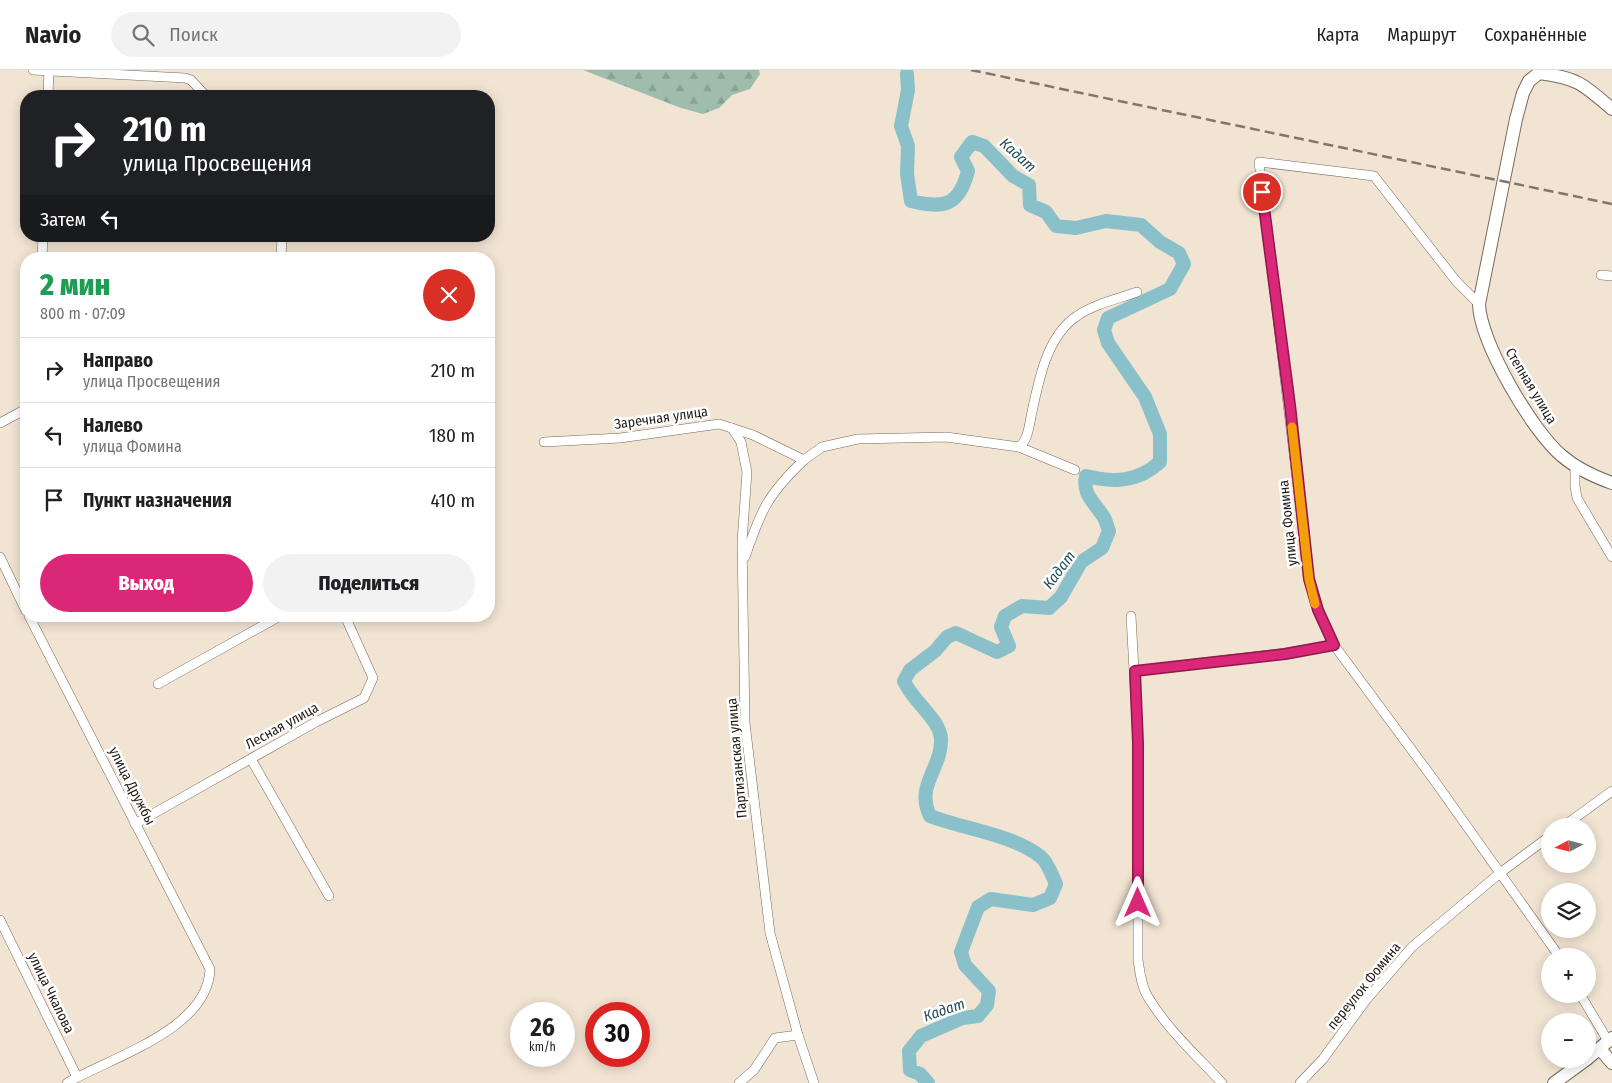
<!DOCTYPE html>
<html lang="ru">
<meta charset="utf-8">
<style>
:root{--surface:#fff;--page:#f2f2f2;--text:#202124;--muted:#757577;--line:#e0e0e0;--accent:#db2777}
body{margin:0;font-family:"Fira Sans Condensed",sans-serif;background:var(--page);color:var(--text);height:100vh;display:flex;flex-direction:column;font-size:19px;white-space:nowrap}
*{box-sizing:border-box;margin:0}
p{font-size:16px;color:var(--muted)}
.icon{flex:none;width:28px;height:28px;fill:none;stroke:currentColor;stroke-width:2;stroke-linecap:round;stroke-linejoin:round}
.map{position:relative;flex:1;overflow:hidden}
.details{position:absolute;left:20px;top:182px;width:475px;height:370px;display:flex;flex-direction:column;background:var(--surface);border-radius:20px;box-shadow:0 2px 12px #0003}
.details>*{flex:none}
.top-card{position:absolute;left:20px;top:20px;width:475px;height:152px;border-radius:20px;box-shadow:0 2px 12px #0003;background:#202124;color:#fff;overflow:hidden}
.needle{width:32px;rotate:263deg}
.buttons{position:absolute;left:1541px;top:748px;display:grid;gap:10px}
.buttons a{display:grid;place-items:center;width:55px;height:55px;border-radius:50%;background:var(--surface);box-shadow:0 2px 12px #0003;font-size:25px}
.speed{position:absolute;left:510px;top:932px;display:flex;gap:10px;font-size:25px;font-weight:700;text-align:center}
.speed>*{display:grid;place-content:center;width:65px;height:65px;border-radius:50%;background:var(--surface);box-shadow:0 2px 12px #0003;line-height:1}
.speed small{font-size:12px;font-weight:400}
.speed .limit{border:8px solid #d22;background:#fff;color:#111}
.pin{position:absolute;display:grid;place-items:center;width:42px;height:42px;color:#fff;margin:-21px;border:2px solid #fff;border-radius:50%;box-shadow:0 1px 5px #0007}
.me{position:absolute;width:55px;margin:-28px;rotate:0deg;stroke-linejoin:round;filter:drop-shadow(0 0 4px #0008)}
.turn{display:flex;align-items:center;gap:18px;height:105px;padding:0 20px;font-size:22px}
.turn .icon{width:65px;height:65px;stroke-width:2.5}
.turn b{display:block;font-size:35px;line-height:42px}
.then{display:flex;align-items:center;height:48px;padding:0 20px;background:#0003;gap:10px;font-size:19px}
.round{display:grid;place-items:center;flex:none;width:52px;height:52px;border-radius:26px;background:var(--page)}
.headline{display:flex;align-items:center;justify-content:space-between;height:85px;padding:0 20px}
h1{font-size:30px;font-weight:800;line-height:38px;color:#1e9e55}
.action{display:flex;gap:10px;margin-top:auto;padding:10px 20px}
.action a{flex:1;height:58px;border-radius:30px;background:var(--accent);color:#fff;font-size:20px;font-weight:800;line-height:58px;text-align:center}
.action a+a{background:var(--page);color:var(--text)}
ul{padding:0;list-style:none}
li{display:flex;align-items:center;gap:15px;height:65px;padding:0 20px;border-top:1px solid var(--line)}
li div{flex:1}
li b{display:block;font-size:19px}
li em{font-style:normal}
header{display:flex;align-items:center;gap:30px;box-sizing:border-box;height:70px;padding:0 25px;background:var(--surface);border-bottom:1px solid var(--line)}
header strong{font-size:24px}
nav{display:flex;gap:28px;margin-inline-start:auto;font-size:18px}
.search{width:350px;height:45px;background:var(--page);display:flex;align-items:center;gap:12px;box-sizing:border-box;padding:0 18px;border-radius:28px;color:var(--muted);font-size:19px}
.map>svg:first-child{display:block}
</style>
<header>
<strong>Navio</strong>
<div class="search"><svg class="icon" aria-label="search" viewBox="0 0 24 24"><circle cx="10" cy="10" r="6"/><path d="M15 15l6 6"/></svg>Поиск</div>
<nav><a>Карта</a><a>Маршрут</a><a>Сохранённые</a></nav>
</header>
<div class="map">
<svg width="1612" height="1013" viewBox="0 0 1612 1013">
<defs>
<pattern id="forest-firs" width="22" height="20" patternUnits="userSpaceOnUse" patternTransform="scale(1.25)"><rect width="22" height="20" fill="#9ebdad"/><path d="M5 1l3.5 6h-7zM16 11l3.5 6h-7z" fill="#88a294"/></pattern>
</defs>
<rect width="100%" height="100%" fill="#f2e4d3"/>
<polygon fill="url(#forest-firs)" points="583,0 759,0 760,4 750,19 732,25 719,38 703,44 681,38"/>
<g fill="none" stroke-linecap="round" stroke-linejoin="round">
<path stroke="#89c0c9" stroke-width="14" d="M907,4l1,16 -7,36 7,20 -1,28 4,27c33,8 48,5 57,-30l-7,-14 11,-15 12,4 29,30 16,9 1,20 16,7 10,14 20,2 30,-7 35,4 19,17 19,11 5,11 -14,25 -62,29 -4,12 4,13 37,54 15,37v28c-22,20 -46,21 -74,14 -4,18 8,26 17,40 3,4 4,10 6,15l-7,17 -21,14 -20,35 -12,11 -27,-2 -17,10 -4,11 8,19 -12,6 -41,-19 -9,4 -12,14 -25,19 -6,11c9,21 36,38 37,58 1,30 -26,46 -11,77 34,13 82,18 111,41 7,6 11,18 15,27l-6,14 -17,7 -42,-6 -13,8 -17,45 4,13 24,26 -2,14 -9,11 -16,2 -41,18 -12,15 1,19 10,4 8,9"/>
<g stroke="#75695a" stroke-width="10">
<g id="street">
<polyline points="33,0 185,8 191,10 206,26"/>
<polyline points="48,26 49,0"/>
<polyline points="42,189 43,166"/>
<polyline points="281,189 282,166"/>
<polyline points="1601,205 1612,206"/>
<polyline points="1479,234 1456,211 1374,106 1259,92 1309,509 1318,540 1334,575 1434,710 1559,886"/>
<polyline points="0,353 26,339"/>
<polyline points="732,358 741,372 747,402 742,472 745,653 770,863 798,965 814,1013"/>
<path d="M544,372l76,-4 99,-14 34,11 51,25 18,-13 36,-8 88,-2 73,10c10,-8 10,-23 13,-35 7,-33 15,-76 45,-96 17,-12 41,-17 60,-24"/>
<polyline points="1019,377 1075,400"/>
<polyline points="1575,396 1575,416 1577,428 1612,487"/>
<polyline points="0,487 26,541"/>
<path d="M745,487c16,-47 23,-63 59,-97"/>
<path d="M29,546l181,353c-2,61 -99,88 -143,114"/>
<path d="M1131,546l7,127v217c2,12 3,26 10,37 19,32 49,59 74,86"/>
<polyline points="1135,601 1285,583 1334,575"/>
<polyline points="158,614 280,546"/>
<polyline points="251,689 329,826"/>
<polyline points="135,754 316,652 364,628 373,608 345,546"/>
<polyline points="1564,756 1612,721"/>
<polyline points="0,850 77,1007"/>
<polyline points="1580,924 1608,971"/>
<polyline points="739,1013 754,1000 775,968 798,965"/>
<polyline points="1300,1013 1323,989 1366,930 1412,877 1500,803 1550,766"/>
</g>
</g>
<g stroke="#75695a" stroke-width="14">
<g id="secondary">
<path d="M1612,39c-29,-25 -34,-31 -73,-36l-10,8 -6,12 -7,26 -37,185c1,38 53,127 83,152 14,12 33,21 50,27"/>
<polyline points="1600,979 1612,993"/>
<polyline points="1588,988 1612,968"/>
<polyline points="1554,1013 1587,989"/>
</g>
</g>
<use href="#street" stroke="#fff" stroke-width="9"/>
<use href="#secondary" stroke="#fff" stroke-width="12"/>
<polyline stroke="#80776c" stroke-width="2.5" stroke-dasharray="10 5" stroke-linecap="butt" points="971,0 1612,134"/>
</g>
<g fill="none" stroke-linecap="round" stroke-linejoin="round">
<g stroke="#8e194d" stroke-width="12">
<polyline id="route" points="1138,833 1138,673 1135,601 1285,584 1334,575 1318,540 1309,509 1290,335 1262,122"/>
</g>
<use href="#route" stroke="#db2777" stroke-width="9"/>
<polyline stroke="#f59e0b" stroke-width="9" points="1292,357 1309,509 1315,534"/>
</g>
<g text-anchor="middle" dominant-baseline="central" stroke-width="5" stroke-linejoin="round" paint-order="stroke">
<g font-size="14" fill="#201b15" stroke="#fff">
<text transform="translate(1531 316) rotate(59)">Степная улица</text>
<text transform="translate(661 348) rotate(-8)">Заречная улица</text>
<text transform="translate(1288 453) rotate(-96)">улица Фомина</text>
<text transform="translate(282 656) rotate(-29)">Лесная улица</text>
<text transform="translate(737 688) rotate(-95)">Партизанская улица</text>
<text transform="translate(132 716) rotate(63)">улица Дружбы</text>
<text transform="translate(1364 916) rotate(-51)">переулок Фомина</text>
<text transform="translate(51 923) rotate(64)">улица Чкалова</text>
</g>
<g font-size="15" font-style="italic" fill="#205058" stroke="#fff">
<text transform="translate(1018 85) rotate(42)">Кадат</text>
<text transform="translate(1059 500) rotate(-53)">Кадат</text>
<text transform="translate(944 940) rotate(-19)">Кадат</text>
</g>
</g>
</svg>
<div class="buttons">
<a><svg class="needle" viewBox="-14 -14 28 28"><path d="M0-13l5 13h-10z" fill="#e53935"/><path d="M0 13l5-13h-10z" fill="#757577"/></svg></a>
<a><svg class="icon" aria-label="layers" viewBox="0 0 24 24"><path d="M12 4l9 5-9 5-9-5zM3 14l9 5 9-5"/></svg></a>
<a>+</a>
<a>−</a>
</div>
<div class="speed"><div>26<small>km/h</small></div><div class="limit">30</div></div>
<div class="pin" style="left:1262px;top:122px;background:#d93025"><svg class="icon" aria-label="arrive" viewBox="0 0 24 24"><path d="M6 21V4h12l-3 4 3 4H6"/></svg></div>
<svg class="me" style="left:1138px;top:833px" viewBox="-20 -20 40 40"><path d="M0-17L14 15 0 8-14 15z" fill="#db2777" stroke="#fff" stroke-width="4"/></svg>
<div class="top-card">
<div class="turn"><svg class="icon" aria-label="right" viewBox="0 0 24 24"><path d="M7 20v-9h11M14 6l5 5-5 5"/></svg><div><b>210 m</b>улица Просвещения</div></div>
<div class="then">Затем<svg class="icon" aria-label="left" viewBox="0 0 24 24"><path d="M17 20v-9H6M10 6l-5 5 5 5"/></svg></div>
</div>
<section class="details">
<div class="headline"><div><h1>2 мин</h1><p>800 m · 07:09</p></div><a class="round" style="background:#d93025;color:#fff"><svg class="icon" aria-label="close" viewBox="0 0 24 24"><path d="M6 6l12 12M18 6L6 18"/></svg></a></div>
<ul>
<li><svg class="icon" aria-label="right" viewBox="0 0 24 24"><path d="M7 20v-9h11M14 6l5 5-5 5"/></svg><div><b>Направо</b><p>улица Просвещения</p></div><em>210 m</em></li>
<li><svg class="icon" aria-label="left" viewBox="0 0 24 24"><path d="M17 20v-9H6M10 6l-5 5 5 5"/></svg><div><b>Налево</b><p>улица Фомина</p></div><em>180 m</em></li>
<li><svg class="icon" aria-label="arrive" viewBox="0 0 24 24"><path d="M6 21V4h12l-3 4 3 4H6"/></svg><div><b>Пункт назначения</b></div><em>410 m</em></li>
</ul>
<div class="action"><a>Выход</a><a>Поделиться</a></div>
</section>
</div>
